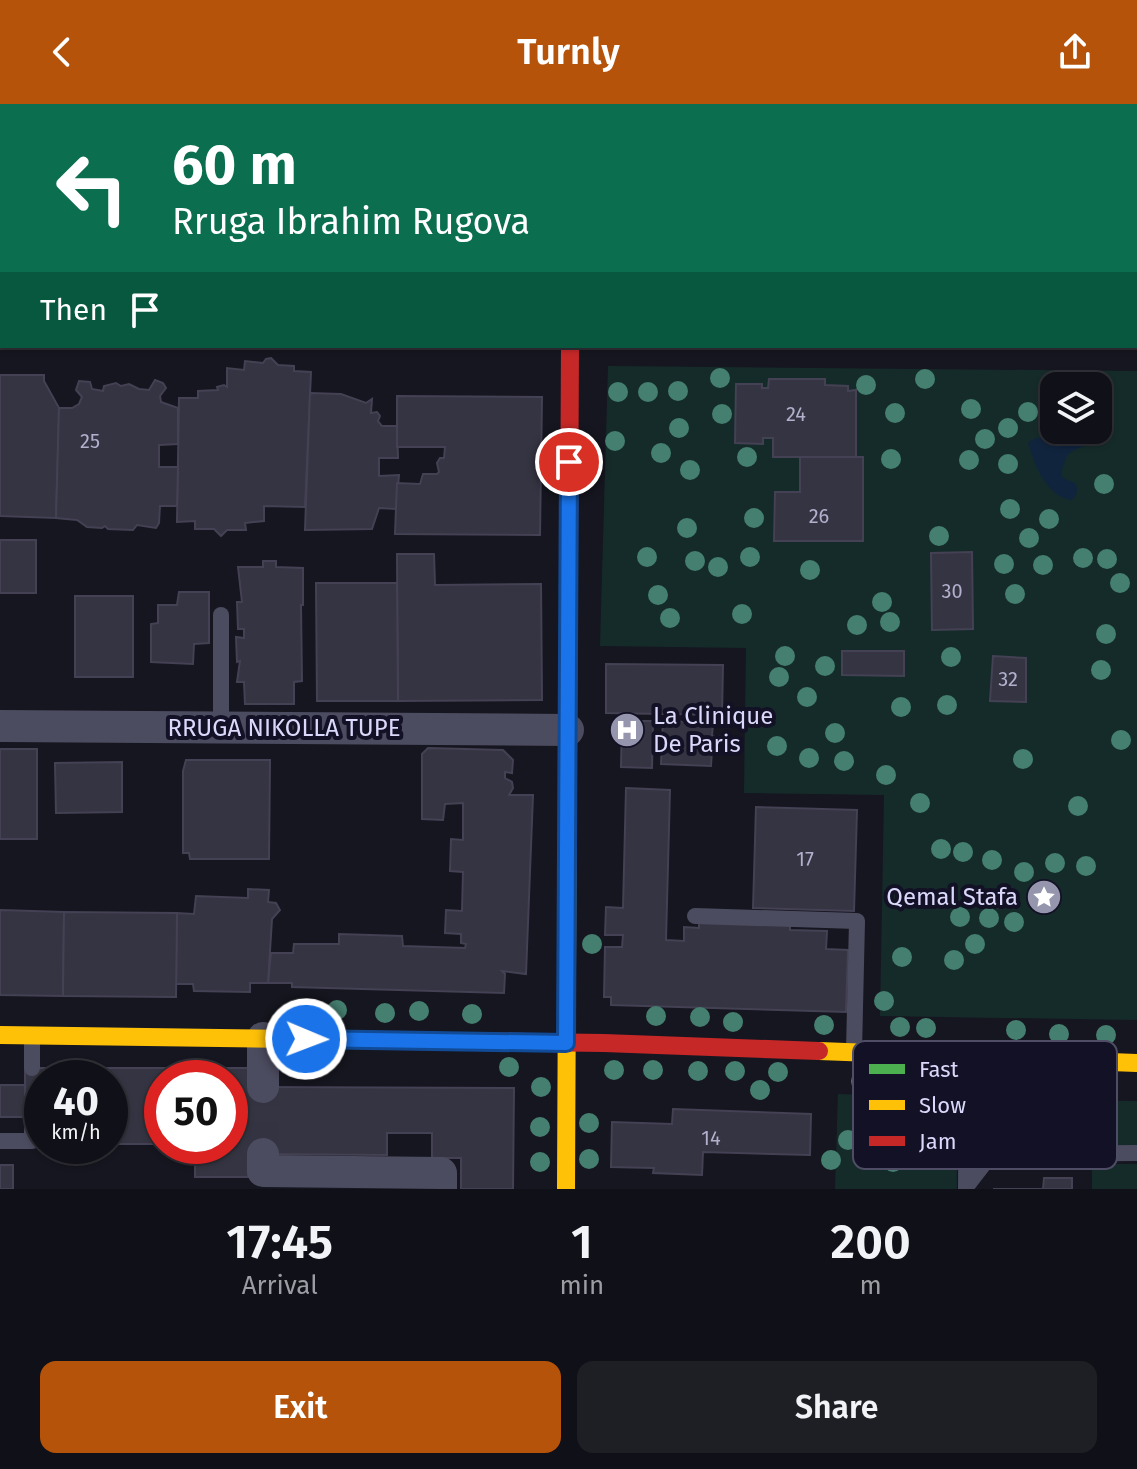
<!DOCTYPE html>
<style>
:root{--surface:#101018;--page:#1e1e25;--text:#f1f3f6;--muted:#9c9da2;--line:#303037;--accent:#b45309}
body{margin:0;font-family:"Fira Sans",sans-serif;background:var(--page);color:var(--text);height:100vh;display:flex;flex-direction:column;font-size:30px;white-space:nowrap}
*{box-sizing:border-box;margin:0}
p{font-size:26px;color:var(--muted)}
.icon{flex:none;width:44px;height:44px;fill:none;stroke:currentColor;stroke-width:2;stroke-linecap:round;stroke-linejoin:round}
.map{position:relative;height:1085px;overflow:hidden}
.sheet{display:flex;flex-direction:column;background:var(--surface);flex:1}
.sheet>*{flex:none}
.banner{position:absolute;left:0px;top:0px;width:1138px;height:244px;box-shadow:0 2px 6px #0004,0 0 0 2px var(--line);background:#0b6e4f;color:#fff;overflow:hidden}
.tools{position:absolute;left:1040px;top:268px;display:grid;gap:16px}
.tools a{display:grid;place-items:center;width:72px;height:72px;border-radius:16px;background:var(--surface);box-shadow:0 2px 6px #0004,0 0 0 2px var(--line);font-size:40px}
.speed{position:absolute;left:24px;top:956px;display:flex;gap:16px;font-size:40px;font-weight:700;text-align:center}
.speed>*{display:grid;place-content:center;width:104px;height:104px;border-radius:50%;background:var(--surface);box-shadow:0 2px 6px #0004,0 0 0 2px var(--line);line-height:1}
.speed small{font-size:20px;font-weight:400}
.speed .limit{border:12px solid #d22;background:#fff;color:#111}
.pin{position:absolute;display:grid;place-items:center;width:68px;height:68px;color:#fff;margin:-34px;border:4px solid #fff;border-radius:50%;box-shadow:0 2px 8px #0007}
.me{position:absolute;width:88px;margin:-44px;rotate:91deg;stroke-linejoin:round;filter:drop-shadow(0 0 6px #0008)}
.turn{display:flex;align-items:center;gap:28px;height:168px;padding:0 40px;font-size:36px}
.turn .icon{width:104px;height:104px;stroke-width:2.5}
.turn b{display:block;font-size:56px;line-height:68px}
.then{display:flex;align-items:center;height:76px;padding:0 40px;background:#0003;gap:16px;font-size:30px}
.eta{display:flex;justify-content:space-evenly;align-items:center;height:136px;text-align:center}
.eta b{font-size:48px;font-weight:600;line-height:56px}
.button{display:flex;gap:16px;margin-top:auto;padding:16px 40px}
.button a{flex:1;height:92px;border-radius:16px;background:var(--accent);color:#fff;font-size:32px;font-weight:600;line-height:92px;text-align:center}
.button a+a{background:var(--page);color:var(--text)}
header{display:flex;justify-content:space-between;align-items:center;height:104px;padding:0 40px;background:var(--accent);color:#fff;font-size:36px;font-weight:600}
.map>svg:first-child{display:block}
</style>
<header><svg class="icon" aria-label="back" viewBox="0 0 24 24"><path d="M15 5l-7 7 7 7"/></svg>Turnly<svg class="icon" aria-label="share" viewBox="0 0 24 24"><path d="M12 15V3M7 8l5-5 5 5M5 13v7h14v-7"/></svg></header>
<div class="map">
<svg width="1137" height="1085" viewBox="0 0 1137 1085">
<rect width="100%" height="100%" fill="#161620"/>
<g fill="#152b2a" fill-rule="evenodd">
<rect x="361" y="0" width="167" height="2"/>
<polygon points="1014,0 1137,0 1137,109 1136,2"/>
<path d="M608,262l529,5v649l-257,-4 4,-221 -140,-2 2,-145 -146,-2zM1054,282h44v44h-44z"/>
<polygon points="838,990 956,995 957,1085 835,1085"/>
<polygon points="984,996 1137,997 1137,1043 999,1043 985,1034"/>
<rect x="1092" y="1060" width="45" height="25"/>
</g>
<path fill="#10243d" d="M1058,326l38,1 -4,13c-24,8 -24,5 -31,30l2,4 13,6c2,8 1,12 -5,16 -26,-5 -36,-35 -43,-57 8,-8 22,-4 30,-13z"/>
<g fill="#353442" stroke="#434153" stroke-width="2">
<rect x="196" y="0" width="142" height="2"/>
<rect x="652" y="0" width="57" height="2"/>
<rect x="866" y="0" width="40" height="2"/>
<rect x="1136" y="127" width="1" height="67"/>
<polygon points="271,254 278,261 294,262 294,267 311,268 305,403 264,402 264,417 245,419 246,426 227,426 221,432 214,425 195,425 195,417 177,418 179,294 198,294 198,287 218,286 217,283 224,281 227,283 227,264 244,266 245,257 263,259 266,255"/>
<polygon points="0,271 44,271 44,277 59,304 56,414 0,412"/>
<polygon points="769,275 825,275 825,281 848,282 848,287 856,286 856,353 773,353 773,334 763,334 763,340 735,339 736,280 762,280 762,284 768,284"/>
<polygon points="155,276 163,279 166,284 160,292 161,298 178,304 178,340 159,341 159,363 178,363 177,402 160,402 159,419 156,424 137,421 133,426 108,425 105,422 102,424 87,423 77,416 56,414 59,304 72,304 79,300 82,293 76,286 79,277 90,278 92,285 103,287 104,282 116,279 121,282 129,280 139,285 149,286"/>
<polygon points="310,289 341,290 366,299 372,295 371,309 377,308 380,312 378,317 382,322 397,322 398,354 379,354 379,372 399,371 396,405 379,404 372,425 305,426"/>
<polygon points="397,292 542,293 540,431 395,430 397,379 420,380 423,370 437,370 439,368 437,359 440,354 444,354 445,343 397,343"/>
<polygon points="800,353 863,353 863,437 774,437 775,388 800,388"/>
<rect x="0" y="436" width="36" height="53"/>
<polygon points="972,448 973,525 932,526 931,449"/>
<polygon points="397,450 434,450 435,481 541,480 542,596 398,597"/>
<polygon points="263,457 276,457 276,463 303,464 303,501 301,501 302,577 294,578 294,600 245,600 244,578 237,578 240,557 237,558 236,533 244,534 244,525 238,525 237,498 242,498 238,463 263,463"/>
<polygon points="316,479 397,479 398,597 317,597"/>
<polygon points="179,488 209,488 209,539 194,540 193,560 151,558 151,520 158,519 158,501 177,501"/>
<rect x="75" y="492" width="58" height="81"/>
<polygon points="842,547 904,547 904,572 842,571"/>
<polygon points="993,552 1026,554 1026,598 990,597"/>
<polygon points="606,560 723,561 722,611 606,609"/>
<polygon points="622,617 653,617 652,664 621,663"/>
<polygon points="663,617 713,619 712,632 721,632 721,646 712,645 711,662 661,660"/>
<polygon points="428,644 503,646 513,656 512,669 505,668 505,674 512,678 513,684 509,691 533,691 526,870 502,867 505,870 504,889 292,883 292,879 268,879 271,849 293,849 294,840 339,840 339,830 402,832 403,842 465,844 466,840 461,839 461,830 445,829 446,806 462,807 463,768 450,767 451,735 463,736 463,699 445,700 443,716 422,715 422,650"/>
<rect x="0" y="645" width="37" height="90"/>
<polygon points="186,656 270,656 269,755 190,755 189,749 183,749 183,667"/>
<polygon points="122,658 122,708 56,709 55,659"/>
<polygon points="626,684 670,686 666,836 684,837 684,823 699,824 699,817 790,820 790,826 827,827 826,845 848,846 846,908 611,901 611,893 604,893 605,843 622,843 623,831 605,831 606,803 623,804"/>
<polygon points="756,703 857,706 854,807 753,804"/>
<polygon points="248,785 269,786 268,798 276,799 280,806 272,815 268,879 250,879 250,888 194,887 193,880 176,880 177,809 194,810 196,792 248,794"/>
<polygon points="0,806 64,808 63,892 0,891"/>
<polygon points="64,808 177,809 176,893 63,892"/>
<polygon points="25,964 249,964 248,1073 195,1073 195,1042 230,1042 230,974 162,974 159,1040 110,1040 110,974 42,974 42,1028 25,1029"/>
<rect x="0" y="981" width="25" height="32"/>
<polygon points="248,983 514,984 513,1085 461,1085 461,1054 432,1054 432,1029 387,1029 387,1051 248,1050"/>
<polygon points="673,1005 811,1010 810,1051 703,1048 702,1071 653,1069 654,1064 611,1063 612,1018 672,1020"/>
<rect x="0" y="1061" width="13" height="24"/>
<polygon points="1044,1074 1072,1074 1072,1085 993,1085 1043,1085"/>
</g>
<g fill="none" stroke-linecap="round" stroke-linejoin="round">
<polyline stroke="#333341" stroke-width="32" stroke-dasharray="32 16" stroke-linecap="butt" points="263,1050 263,983"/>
<g stroke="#4c4c60" stroke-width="16">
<polyline points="221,623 221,511"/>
<polyline points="695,812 857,817 854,947"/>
<polyline points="32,933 32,964"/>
<polyline points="0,1037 32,1037 32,1028"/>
<polyline points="966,1083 986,1057 999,1050 1137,1049"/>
<polyline points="966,1083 967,955"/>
</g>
<g stroke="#4c4c60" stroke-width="32">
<polyline points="941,0 941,2"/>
<polyline points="0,622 568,626"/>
<polyline points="263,983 263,934"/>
<polyline points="263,1050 263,1067 441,1069 441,1085"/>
</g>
<g stroke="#4caf50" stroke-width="18">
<polyline points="571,0 571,2"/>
<polyline points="0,224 2,224"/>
</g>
<g stroke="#ffc107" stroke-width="18">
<polyline points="0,931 444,937"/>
<polyline points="819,947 1137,959"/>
<polyline points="566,1085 568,648"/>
</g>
<g stroke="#c62828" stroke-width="18">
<polyline points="1136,227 1137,227"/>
<polyline points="568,648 570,242"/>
<polyline points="444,937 604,939 819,947"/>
</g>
</g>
<g fill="#457f70">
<circle cx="720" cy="274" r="10"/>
<circle cx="925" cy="275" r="10"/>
<circle cx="866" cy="281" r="10"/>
<circle cx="678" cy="287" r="10"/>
<circle cx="618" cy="288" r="10"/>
<circle cx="648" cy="288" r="10"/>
<circle cx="971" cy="305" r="10"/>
<circle cx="1028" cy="308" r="10"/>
<circle cx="895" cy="309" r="10"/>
<circle cx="722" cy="310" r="10"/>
<circle cx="679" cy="324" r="10"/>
<circle cx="1008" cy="324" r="10"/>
<circle cx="985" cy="335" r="10"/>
<circle cx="615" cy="337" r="10"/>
<circle cx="661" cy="349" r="10"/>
<circle cx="747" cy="353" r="10"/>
<circle cx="891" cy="355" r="10"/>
<circle cx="969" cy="356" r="10"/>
<circle cx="1008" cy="360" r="10"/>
<circle cx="690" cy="366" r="10"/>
<circle cx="1104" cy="380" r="10"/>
<circle cx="1010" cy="405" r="10"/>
<circle cx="754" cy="414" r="10"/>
<circle cx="1049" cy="415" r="10"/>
<circle cx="687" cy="424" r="10"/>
<circle cx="939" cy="432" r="10"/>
<circle cx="1029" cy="434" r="10"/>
<circle cx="647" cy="453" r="10"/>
<circle cx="750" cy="453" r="10"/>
<circle cx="1083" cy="454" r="10"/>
<circle cx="1107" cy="455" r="10"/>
<circle cx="695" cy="457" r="10"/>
<circle cx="1004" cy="460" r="10"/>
<circle cx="1043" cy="461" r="10"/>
<circle cx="718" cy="463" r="10"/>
<circle cx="810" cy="466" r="10"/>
<circle cx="1120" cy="479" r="10"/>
<circle cx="1015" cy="490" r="10"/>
<circle cx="658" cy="491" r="10"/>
<circle cx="882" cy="498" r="10"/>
<circle cx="742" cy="510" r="10"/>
<circle cx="670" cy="514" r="10"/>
<circle cx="890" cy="518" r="10"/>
<circle cx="857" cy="521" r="10"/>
<circle cx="1106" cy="530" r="10"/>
<circle cx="785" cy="552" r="10"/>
<circle cx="951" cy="553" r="10"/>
<circle cx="825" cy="562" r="10"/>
<circle cx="1101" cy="566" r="10"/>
<circle cx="779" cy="573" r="10"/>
<circle cx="807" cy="593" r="10"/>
<circle cx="947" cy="601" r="10"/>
<circle cx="901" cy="603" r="10"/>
<circle cx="835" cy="629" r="10"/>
<circle cx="1121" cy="636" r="10"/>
<circle cx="777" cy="642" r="10"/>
<circle cx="809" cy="654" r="10"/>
<circle cx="1023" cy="655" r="10"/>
<circle cx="844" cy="657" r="10"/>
<circle cx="886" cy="671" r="10"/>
<circle cx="920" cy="699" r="10"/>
<circle cx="1078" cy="702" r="10"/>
<circle cx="941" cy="745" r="10"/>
<circle cx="963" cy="748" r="10"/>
<circle cx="992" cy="756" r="10"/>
<circle cx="1055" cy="759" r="10"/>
<circle cx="1086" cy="762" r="10"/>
<circle cx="1024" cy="768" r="10"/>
<circle cx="998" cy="795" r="10"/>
<circle cx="960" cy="813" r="10"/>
<circle cx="989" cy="814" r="10"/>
<circle cx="1014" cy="818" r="10"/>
<circle cx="592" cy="840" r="10"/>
<circle cx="975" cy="840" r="10"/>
<circle cx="902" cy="853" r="10"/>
<circle cx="954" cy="856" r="10"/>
<circle cx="884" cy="897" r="10"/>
<circle cx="337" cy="906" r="10"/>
<circle cx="419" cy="907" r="10"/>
<circle cx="385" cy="909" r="10"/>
<circle cx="472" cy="910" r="10"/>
<circle cx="656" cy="912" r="10"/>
<circle cx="700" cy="913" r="10"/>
<circle cx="733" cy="918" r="10"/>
<circle cx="824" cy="921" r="10"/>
<circle cx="900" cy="923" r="10"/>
<circle cx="926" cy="924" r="10"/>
<circle cx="1016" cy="926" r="10"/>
<circle cx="1059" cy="930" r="10"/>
<circle cx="1106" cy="931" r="10"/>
<circle cx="509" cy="963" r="10"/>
<circle cx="614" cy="966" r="10"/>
<circle cx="653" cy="966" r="10"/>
<circle cx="698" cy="967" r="10"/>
<circle cx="735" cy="967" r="10"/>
<circle cx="778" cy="968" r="10"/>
<circle cx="861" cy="977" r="10"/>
<circle cx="541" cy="983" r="10"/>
<circle cx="760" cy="986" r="10"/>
<circle cx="589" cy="1019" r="10"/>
<circle cx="540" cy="1023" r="10"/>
<circle cx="848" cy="1036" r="10"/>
<circle cx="589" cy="1055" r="10"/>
<circle cx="831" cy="1056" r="10"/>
<circle cx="540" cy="1058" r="10"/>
<circle cx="893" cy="1058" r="10"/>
</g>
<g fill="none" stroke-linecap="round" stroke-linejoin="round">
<g stroke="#114b97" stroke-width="20">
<polyline id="route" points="306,935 566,939 569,358"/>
</g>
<use href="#route" stroke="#1a73e8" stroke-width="14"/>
</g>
<defs>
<g id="hospital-disc" transform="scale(1.8)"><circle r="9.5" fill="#9595ae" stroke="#131125"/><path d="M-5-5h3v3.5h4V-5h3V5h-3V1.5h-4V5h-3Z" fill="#fff"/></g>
<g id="sight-disc" transform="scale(1.8)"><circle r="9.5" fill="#9595ae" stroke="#131125"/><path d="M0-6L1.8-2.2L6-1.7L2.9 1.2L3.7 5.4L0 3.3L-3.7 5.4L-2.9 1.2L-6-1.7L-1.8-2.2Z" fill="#fff"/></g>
</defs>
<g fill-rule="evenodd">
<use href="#hospital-disc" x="627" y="626"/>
<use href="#sight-disc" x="1044" y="793"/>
</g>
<g text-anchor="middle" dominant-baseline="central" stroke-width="8" stroke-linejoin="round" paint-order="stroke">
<g font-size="20" fill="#b1b0cd">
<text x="796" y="310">24</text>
<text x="90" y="337">25</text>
<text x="819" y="412">26</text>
<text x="952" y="487">30</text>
<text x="1008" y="575">32</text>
<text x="805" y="755">17</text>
<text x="711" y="1034">14</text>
</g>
<g font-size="24" fill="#dad9fb" stroke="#131125" text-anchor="start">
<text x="653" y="612">La Clinique<tspan x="653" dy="28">De Paris</tspan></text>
<text x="1018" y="793" text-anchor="end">Qemal Stafa</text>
</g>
<g font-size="24" fill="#dad9fb" stroke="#131125">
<text x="284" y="624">RRUGA NIKOLLA TUPE</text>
</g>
</g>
<rect x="853" y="937" width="264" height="128" rx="12" fill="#131125" stroke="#4f4d65" stroke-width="2"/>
<rect x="869" y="960" width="36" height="10" fill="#4caf50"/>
<rect x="869" y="996" width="36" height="10" fill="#ffc107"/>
<rect x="869" y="1032" width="36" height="10" fill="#c62828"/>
<g font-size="22" fill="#dad9fb">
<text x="919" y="973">Fast</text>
<text x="919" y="1009">Slow</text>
<text x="919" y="1045">Jam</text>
</g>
</svg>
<div class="tools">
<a><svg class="icon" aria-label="layers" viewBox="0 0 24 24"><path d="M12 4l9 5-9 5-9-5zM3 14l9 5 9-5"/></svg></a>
</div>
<div class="speed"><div>40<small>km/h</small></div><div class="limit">50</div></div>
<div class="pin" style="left:569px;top:358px;background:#d93025"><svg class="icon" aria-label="arrive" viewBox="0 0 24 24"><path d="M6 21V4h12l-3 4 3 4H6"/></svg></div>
<svg class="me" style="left:306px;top:935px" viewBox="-20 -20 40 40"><circle r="17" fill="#1a73e8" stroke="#fff" stroke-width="3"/><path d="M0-11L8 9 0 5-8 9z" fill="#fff"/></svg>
<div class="banner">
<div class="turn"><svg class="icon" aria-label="left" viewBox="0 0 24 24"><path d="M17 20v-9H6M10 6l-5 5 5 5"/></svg><div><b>60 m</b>Rruga Ibrahim Rugova</div></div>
<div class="then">Then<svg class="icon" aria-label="arrive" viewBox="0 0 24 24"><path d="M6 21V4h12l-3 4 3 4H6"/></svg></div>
</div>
</div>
<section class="sheet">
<div class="eta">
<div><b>17:45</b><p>Arrival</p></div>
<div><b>1</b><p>min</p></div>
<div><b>200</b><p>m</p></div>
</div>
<div class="button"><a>Exit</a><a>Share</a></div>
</section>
